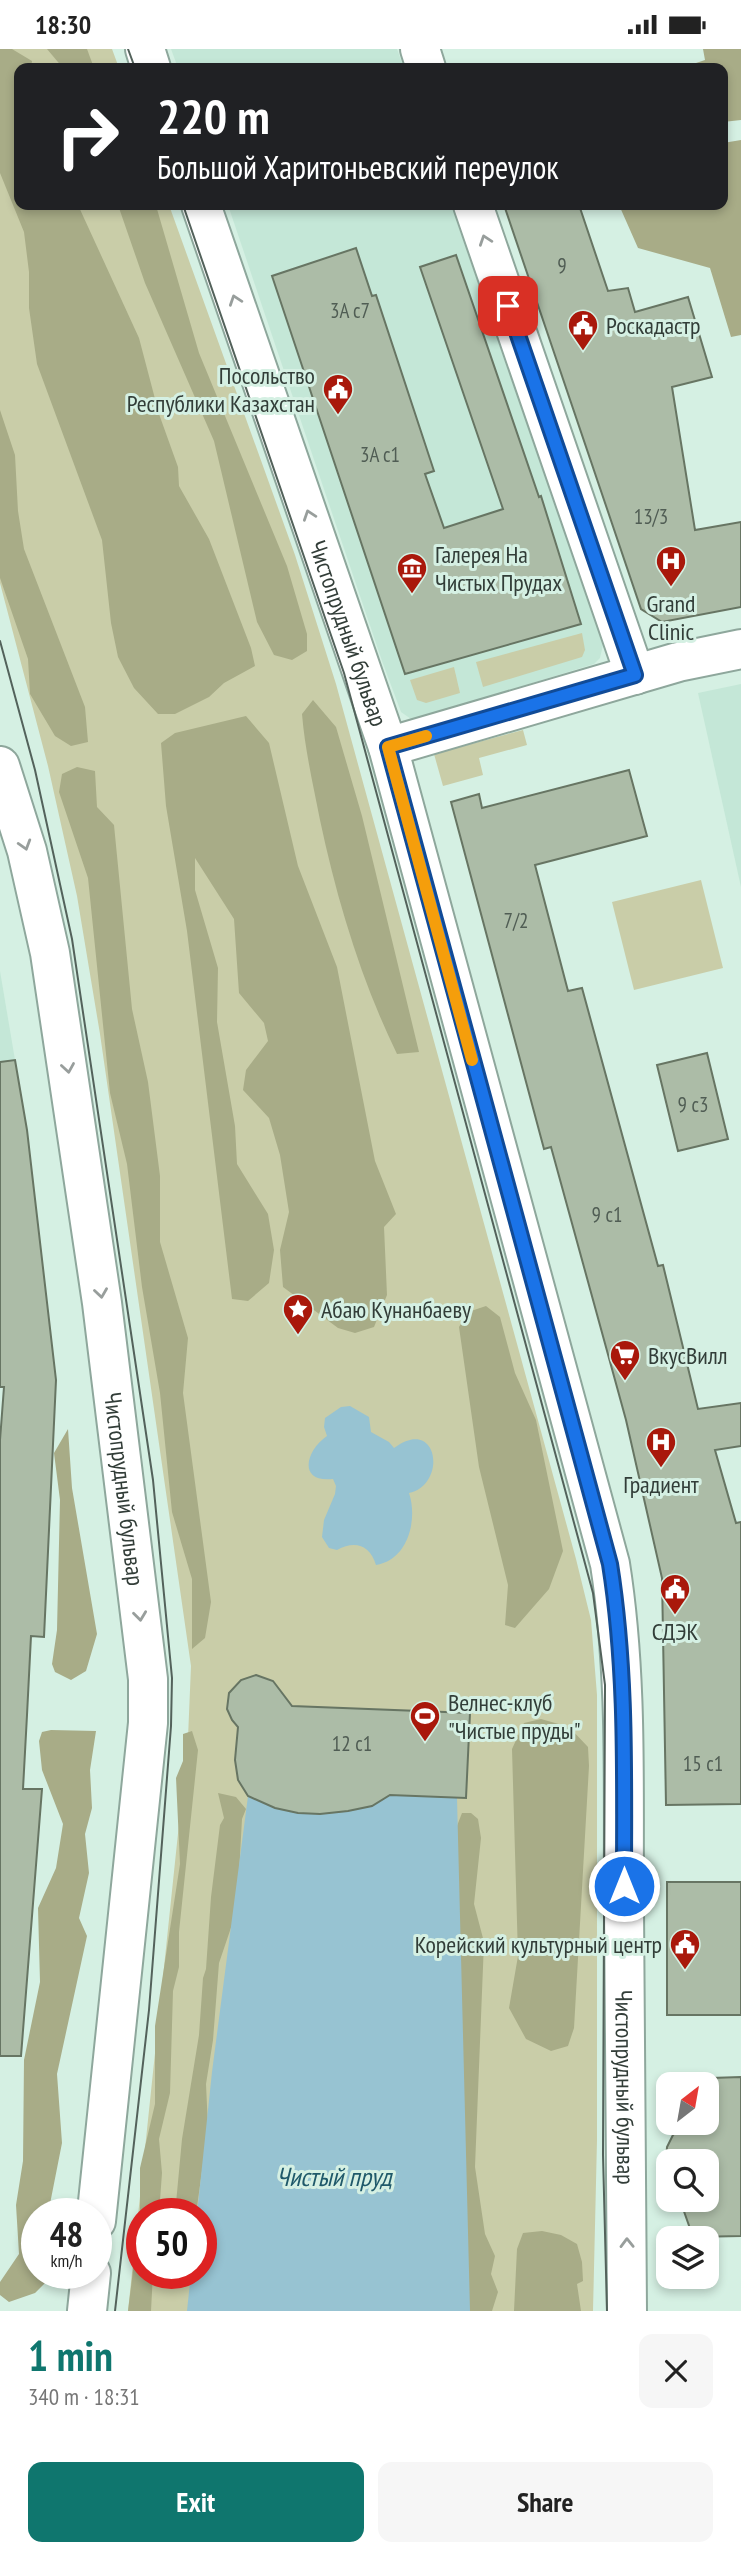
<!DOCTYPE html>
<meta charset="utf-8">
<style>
:root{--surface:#fff;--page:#f6f6f6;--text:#222;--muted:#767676;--accent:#0f766e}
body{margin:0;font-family:"PT Sans Narrow",sans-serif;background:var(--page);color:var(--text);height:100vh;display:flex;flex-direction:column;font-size:26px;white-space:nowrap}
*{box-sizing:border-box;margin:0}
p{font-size:23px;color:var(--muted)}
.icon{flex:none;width:38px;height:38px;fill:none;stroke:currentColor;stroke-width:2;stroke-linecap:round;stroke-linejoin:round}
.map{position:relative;height:2262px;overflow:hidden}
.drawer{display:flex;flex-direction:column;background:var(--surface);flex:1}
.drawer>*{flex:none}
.top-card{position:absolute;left:14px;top:14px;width:714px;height:147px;border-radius:14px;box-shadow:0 4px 10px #0003;background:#202124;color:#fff;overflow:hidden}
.needle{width:46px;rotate:31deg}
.fabs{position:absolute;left:656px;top:2023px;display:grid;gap:14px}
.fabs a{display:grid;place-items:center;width:63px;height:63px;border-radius:14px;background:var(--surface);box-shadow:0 4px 10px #0003;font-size:35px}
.speed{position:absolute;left:21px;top:2149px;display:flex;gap:14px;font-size:35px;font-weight:700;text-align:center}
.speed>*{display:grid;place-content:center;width:91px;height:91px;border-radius:50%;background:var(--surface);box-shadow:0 4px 10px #0003;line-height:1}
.speed small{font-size:18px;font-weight:400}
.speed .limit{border:10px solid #d22;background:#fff;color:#111}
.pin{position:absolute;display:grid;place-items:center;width:60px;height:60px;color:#fff;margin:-30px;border-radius:14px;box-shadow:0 4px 10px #0006}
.me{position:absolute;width:77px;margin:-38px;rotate:0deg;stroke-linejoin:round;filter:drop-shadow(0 0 5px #0008)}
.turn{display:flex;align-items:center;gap:24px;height:147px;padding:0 28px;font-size:32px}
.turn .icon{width:91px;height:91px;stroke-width:2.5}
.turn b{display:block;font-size:49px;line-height:60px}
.round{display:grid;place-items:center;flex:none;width:74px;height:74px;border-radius:14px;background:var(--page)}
.head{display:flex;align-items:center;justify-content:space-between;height:119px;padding:0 28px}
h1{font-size:42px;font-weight:700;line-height:52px;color:var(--accent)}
.primary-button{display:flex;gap:14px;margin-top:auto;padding:14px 28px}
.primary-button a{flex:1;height:80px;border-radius:14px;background:var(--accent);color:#fff;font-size:28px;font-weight:700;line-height:80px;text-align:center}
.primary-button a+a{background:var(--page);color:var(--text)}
.status{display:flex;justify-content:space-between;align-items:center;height:49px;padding:0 35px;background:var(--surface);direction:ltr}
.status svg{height:19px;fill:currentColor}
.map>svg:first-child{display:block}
</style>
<div class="status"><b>18:30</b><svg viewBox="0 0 49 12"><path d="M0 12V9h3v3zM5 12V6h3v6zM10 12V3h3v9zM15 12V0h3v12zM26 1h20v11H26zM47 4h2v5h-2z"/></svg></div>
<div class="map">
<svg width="741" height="2262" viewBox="0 0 741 2262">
<rect width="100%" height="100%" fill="#d5f0e3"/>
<g fill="#c4e7d7">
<polygon points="171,0 397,0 404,19 178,19"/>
<polygon points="228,156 451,156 603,596 600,609 594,615 418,669 411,670 401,663 382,612"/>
<polygon points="741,635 741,838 698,644"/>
<polygon points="0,922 26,1076 0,1080"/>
</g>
<g fill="#c9cda8" fill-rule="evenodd">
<path d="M0,0h112l7,19h-100v137h150l126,350 41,129 240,875 15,61 6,75v445l-4,171h-465l60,-573 3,-72 -91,-632 -23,-138 -29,-130 -48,-183zM142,2165h59v59h-59z"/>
<polygon points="582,584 585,601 582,608 483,638 476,613"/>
<polygon points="454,618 460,644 426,654 417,651 410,631"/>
<polygon points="523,681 527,696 479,709 483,726 443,737 434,705"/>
<polygon points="701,831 723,919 634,941 612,853"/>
</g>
<g fill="#a8ac87">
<polygon points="0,0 12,0 32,12 31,19 19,19 19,156 78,156 139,289 159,365 178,418 179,437 209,490 251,599 255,617 224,634 209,648 175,665 158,665 134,639 118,608 111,574 102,491 37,315 29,259 29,223 24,183 0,124"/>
<polygon points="47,0 87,0 94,19 63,19"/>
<polygon points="703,0 741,0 741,71 723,73 723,19 681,19 705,11"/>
<polygon points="741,91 741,286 731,288 710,219 638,199 619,156 723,156 723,94"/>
<polygon points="118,156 155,156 157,160 199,304 287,517 307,585 307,602 292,611 274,606 257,573 214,392 145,234"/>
<polygon points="0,361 15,406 18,462 24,500 85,658 88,693 71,697 55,687 30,645 28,610 0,529"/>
<path d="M313,651l23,27 26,89 57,236 -22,2c-36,-74 -60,-154 -77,-234 -7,-36 -15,-70 -18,-106z"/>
<polygon points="246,667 269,694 298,817 337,918 375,1112 396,1165 384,1178 387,1246 374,1278 355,1284 338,1279 283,1238 280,1201 289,1163 280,1106 269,1069 243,1041 246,1021 268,992 264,974 239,944 234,870 195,809 195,841 218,919 217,973 235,1077 237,1115 268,1165 274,1201 269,1234 248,1252 232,1250 187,882 166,757 161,694 175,684"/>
<polygon points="77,718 95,722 97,758 114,776 132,960 148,1033 160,1127 160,1193 188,1289 183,1344 211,1553 205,1589 192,1600 192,1530 172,1463 160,1344 142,1238 127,1115 110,1044 88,829 59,743 62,725"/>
<polygon points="486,1257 500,1268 515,1324 536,1371 563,1502 549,1540 515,1579 505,1576 508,1536 479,1418 459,1278 468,1263"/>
<polygon points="68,1380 72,1439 97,1585 86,1622 71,1631 55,1623 52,1615 57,1581 60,1451 54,1404"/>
<polygon points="541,1670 569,1678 588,1698 589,1717 574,1979 568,1997 551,2002 526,1990 509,1959 518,1907 512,1700 524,1674"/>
<polygon points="51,1681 96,1682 90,1721 92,1759 85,1785 89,1824 79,1869 87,1887 57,2025 62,2094 48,2165 37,2165 37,2224 47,2224 47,2232 35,2244 9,2253 0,2246 0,2233 19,2205 16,2156 23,2112 24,2011 40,1933 38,1859 56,1819 63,1775 42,1721 39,1692 42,1683"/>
<polygon points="192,1682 198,1701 179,1883 179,1918 173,1942 170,2044 159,2090 162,2124 159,2165 142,2165 142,2224 153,2224 151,2262 128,2262 140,2165 140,2119 155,2055 155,1977 180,1815 176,1729 183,1712 183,1685"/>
<polygon points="218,1744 236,1748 246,1760 242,1770 237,1861 219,1914 213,1991 206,2035 208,2079 196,2165 175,2165 182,2090 199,1986 203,1929 206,1920 211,1848 220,1776 224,1769"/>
<polygon points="462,1764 471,1764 478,1770 481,1789 474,1855 484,1893 475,2118 485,2185 495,2207 491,2225 498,2243 492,2262 466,2262 446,1805"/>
<polygon points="542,2182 561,2186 577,2195 582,2213 583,2232 577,2235 581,2262 514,2262 517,2200 523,2184"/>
</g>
<g fill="#97c3d2">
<path d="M350,1357l19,11 2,15 18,10 5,6c44,-33 54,36 15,45 9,27 -1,67 -33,72 -6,-20 -21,-25 -39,-15l-8,-2 -7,-11 2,-17 11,-26 1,-8 -3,-7c-36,4 -27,-29 -6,-43l-3,-9 1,-9 16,-11z"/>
<path d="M390,1746l67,3 13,513h-283l4,-38h10v-59h-4l15,-142 36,-276c48,21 96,26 142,-1z"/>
</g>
<g fill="#acbca7" stroke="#677563" stroke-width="2">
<polygon points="504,156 579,156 608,242 628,239 635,263 688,248 712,328 672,338 695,481 741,473 741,558 662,573 641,560"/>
<polygon points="356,199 372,247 376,246 434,422 425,425 444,479 503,460 420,218 456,206 539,448 541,447 581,575 405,625 272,227"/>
<polygon points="629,721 647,787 535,816 568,942 582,939 658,1217 663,1216 698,1360 741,1354 741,1397 715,1401 736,1474 741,1473 741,1755 666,1756 662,1529 626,1371 551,1098 544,1100 451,753 479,745 482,759"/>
<polygon points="707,1004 728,1090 678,1102 657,1016"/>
<polygon points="15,1011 27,1081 56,1331 44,1588 31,1587 27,1666 23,1740 42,1740 21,2007 0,2007 0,1391 4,1338 0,1338 0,1013"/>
<polygon points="256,1626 273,1632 292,1657 470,1664 466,1749 390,1746 372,1757 348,1762 320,1765 298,1764 275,1759 248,1747 238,1731 235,1711 238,1678 232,1671 227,1660 229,1644 241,1631"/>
<rect x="667" y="1833" width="74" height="133"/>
<polygon points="741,2028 741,2187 693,2188 680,2151 707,2151 707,2112 668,2112 668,2118 666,2111 667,2098 673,2086 688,2074 707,2074 707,2039 711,2039 711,2029"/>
</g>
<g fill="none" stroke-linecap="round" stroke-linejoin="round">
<g stroke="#8ea79c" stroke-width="42">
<g id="minor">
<polyline points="420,0 426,19"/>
<polyline points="473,156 635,626"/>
<polyline points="388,698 678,613 741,600"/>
</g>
</g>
<g stroke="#8ea79c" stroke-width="42">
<g id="major">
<polyline points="145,0 151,19"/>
<path id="s1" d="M201,156l187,542 222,817c18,114 13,229 14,344 0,134 3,269 3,403"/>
<path id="s2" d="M0,717l27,85 23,102 52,350 46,376v44l-52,498"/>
<polyline points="87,2262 91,2224"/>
</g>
</g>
<use href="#minor" stroke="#fff" stroke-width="38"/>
<use href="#major" stroke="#fff" stroke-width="38"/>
<g stroke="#53625b" stroke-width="2">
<polyline points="128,0 135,19"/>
<polyline points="183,156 344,624 593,1544 605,1636 603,2106 607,2262"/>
<polyline points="0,592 35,721 72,890 153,1431 172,1629 171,1677 149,1961 115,2262"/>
</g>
</g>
<defs><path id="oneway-chevron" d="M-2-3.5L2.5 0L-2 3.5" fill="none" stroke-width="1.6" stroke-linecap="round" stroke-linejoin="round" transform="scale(1.75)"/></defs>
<g stroke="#989e9c">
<use href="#oneway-chevron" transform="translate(485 191) rotate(-109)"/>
<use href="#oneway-chevron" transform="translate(235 251) rotate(-109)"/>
<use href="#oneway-chevron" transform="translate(309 466) rotate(-109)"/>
<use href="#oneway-chevron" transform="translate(25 796) rotate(73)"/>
<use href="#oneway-chevron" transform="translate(68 1019) rotate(81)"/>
<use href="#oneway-chevron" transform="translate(101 1244) rotate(82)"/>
<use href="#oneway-chevron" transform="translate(140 1567) rotate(83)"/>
<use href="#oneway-chevron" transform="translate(627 2194) rotate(-91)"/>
</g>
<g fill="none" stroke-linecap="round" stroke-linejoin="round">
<g stroke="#114b97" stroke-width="18">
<path id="route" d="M508,257l127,369 -247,72 222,817c17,107 14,214 14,322"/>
</g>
<use href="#route" stroke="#1a73e8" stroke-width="12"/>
<polyline stroke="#f59e0b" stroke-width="12" points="426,687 388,698 472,1011"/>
</g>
<defs>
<g id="civic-pin" transform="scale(1.575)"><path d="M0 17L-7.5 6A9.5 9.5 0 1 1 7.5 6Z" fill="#a9180b" stroke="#d5f0e3"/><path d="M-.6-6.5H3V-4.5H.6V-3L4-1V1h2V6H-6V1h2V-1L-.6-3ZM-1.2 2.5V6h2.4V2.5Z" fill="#fff"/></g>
<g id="hospital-pin" transform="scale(1.575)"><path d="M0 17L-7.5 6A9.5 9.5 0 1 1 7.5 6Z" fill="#a9180b" stroke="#d5f0e3"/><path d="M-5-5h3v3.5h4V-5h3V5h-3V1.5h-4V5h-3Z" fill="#fff"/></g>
<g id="museum-pin" transform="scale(1.575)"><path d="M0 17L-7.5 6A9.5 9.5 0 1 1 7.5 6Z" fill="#a9180b" stroke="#d5f0e3"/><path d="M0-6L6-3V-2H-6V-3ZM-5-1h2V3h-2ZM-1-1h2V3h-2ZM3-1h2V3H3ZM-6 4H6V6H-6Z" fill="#fff"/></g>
<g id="sight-pin" transform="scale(1.575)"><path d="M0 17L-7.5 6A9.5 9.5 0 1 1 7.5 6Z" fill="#a9180b" stroke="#d5f0e3"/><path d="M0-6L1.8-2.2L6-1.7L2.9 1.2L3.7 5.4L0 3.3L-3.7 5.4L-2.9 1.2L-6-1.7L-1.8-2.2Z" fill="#fff"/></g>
<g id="supermarket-pin" transform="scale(1.575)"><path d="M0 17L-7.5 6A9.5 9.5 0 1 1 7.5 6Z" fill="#a9180b" stroke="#d5f0e3"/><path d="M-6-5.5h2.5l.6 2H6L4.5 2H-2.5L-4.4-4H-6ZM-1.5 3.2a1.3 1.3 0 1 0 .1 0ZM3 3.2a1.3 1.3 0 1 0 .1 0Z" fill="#fff"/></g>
<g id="stadium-pin" transform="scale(1.575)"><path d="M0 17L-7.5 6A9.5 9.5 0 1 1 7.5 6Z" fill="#a9180b" stroke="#d5f0e3"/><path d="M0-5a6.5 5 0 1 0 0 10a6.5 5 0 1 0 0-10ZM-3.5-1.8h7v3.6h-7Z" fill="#fff"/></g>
</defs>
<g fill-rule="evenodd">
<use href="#civic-pin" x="583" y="276"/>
<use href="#civic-pin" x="338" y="340"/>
<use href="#hospital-pin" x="671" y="512"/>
<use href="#museum-pin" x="412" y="519"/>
<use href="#sight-pin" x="298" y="1260"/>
<use href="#supermarket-pin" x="625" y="1306"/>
<use href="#hospital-pin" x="661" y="1393"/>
<use href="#civic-pin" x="675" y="1540"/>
<use href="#stadium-pin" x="425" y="1667"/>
<use href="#civic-pin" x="685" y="1895"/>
</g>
<g text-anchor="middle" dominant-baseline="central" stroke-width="6" stroke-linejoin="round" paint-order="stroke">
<g font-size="21" fill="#505d54">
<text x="562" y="216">9</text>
<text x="350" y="261">3А с7</text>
<text x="380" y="405">3А с1</text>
<text x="651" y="467">13/3</text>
<text x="516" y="871">7/2</text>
<text x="693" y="1055">9 с3</text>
<text x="607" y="1165">9 с1</text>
<text x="352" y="1694">12 с1</text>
<text x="703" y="1714">15 с1</text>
</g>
<g font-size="24" fill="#323d38" stroke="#d5f0e3" text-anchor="start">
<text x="606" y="276">Роскадастр</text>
<text x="315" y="326" text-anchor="end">Посольство<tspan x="315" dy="28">Республики Казахстан</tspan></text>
<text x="435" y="505">Галерея На<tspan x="435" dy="28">Чистых Прудах</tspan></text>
<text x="671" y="554" text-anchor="middle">Grand<tspan x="671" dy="28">Clinic</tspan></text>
<text x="321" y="1260">Абаю Кунанбаеву</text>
<text x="648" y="1306">ВкусВилл</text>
<text x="661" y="1435" text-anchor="middle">Градиент</text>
<text x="675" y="1582" text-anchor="middle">СДЭК</text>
<text x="448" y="1653">Велнес-клуб<tspan x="448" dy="28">"Чистые пруды"</tspan></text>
<text x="662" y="1895" text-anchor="end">Корейский культурный центр</text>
</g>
<g font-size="24" fill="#323d38" stroke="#d5f0e3">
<text stroke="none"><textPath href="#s1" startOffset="453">Чистопрудный бульвар</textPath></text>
<text stroke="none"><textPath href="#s2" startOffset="735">Чистопрудный бульвар</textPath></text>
<text stroke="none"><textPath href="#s1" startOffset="1944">Чистопрудный бульвар</textPath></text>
</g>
<g font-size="26" font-style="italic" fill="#1f596a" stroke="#d5f0e3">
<text x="334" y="2127">Чистый пруд</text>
</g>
</g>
</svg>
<div class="fabs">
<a><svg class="needle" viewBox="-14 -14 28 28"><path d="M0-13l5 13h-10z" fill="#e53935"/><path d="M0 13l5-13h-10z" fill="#767676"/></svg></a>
<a><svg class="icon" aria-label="search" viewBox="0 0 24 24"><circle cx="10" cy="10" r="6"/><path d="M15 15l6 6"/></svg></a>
<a><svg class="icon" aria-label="layers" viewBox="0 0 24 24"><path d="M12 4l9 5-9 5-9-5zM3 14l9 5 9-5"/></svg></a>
</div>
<div class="speed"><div>48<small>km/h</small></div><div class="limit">50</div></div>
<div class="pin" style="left:508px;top:257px;background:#d93025"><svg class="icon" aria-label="arrive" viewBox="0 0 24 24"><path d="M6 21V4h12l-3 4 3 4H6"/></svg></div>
<svg class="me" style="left:624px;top:1837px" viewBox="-20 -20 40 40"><circle r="17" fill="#1a73e8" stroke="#fff" stroke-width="3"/><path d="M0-11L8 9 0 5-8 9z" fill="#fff"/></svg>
<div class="top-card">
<div class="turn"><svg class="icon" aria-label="right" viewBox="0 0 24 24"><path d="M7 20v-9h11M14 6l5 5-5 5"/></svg><div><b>220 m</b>Большой Харитоньевский переулок</div></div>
</div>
</div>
<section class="drawer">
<div class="head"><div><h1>1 min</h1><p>340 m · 18:31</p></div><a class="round"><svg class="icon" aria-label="close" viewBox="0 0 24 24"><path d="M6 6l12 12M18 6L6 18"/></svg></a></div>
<div class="primary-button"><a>Exit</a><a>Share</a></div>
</section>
